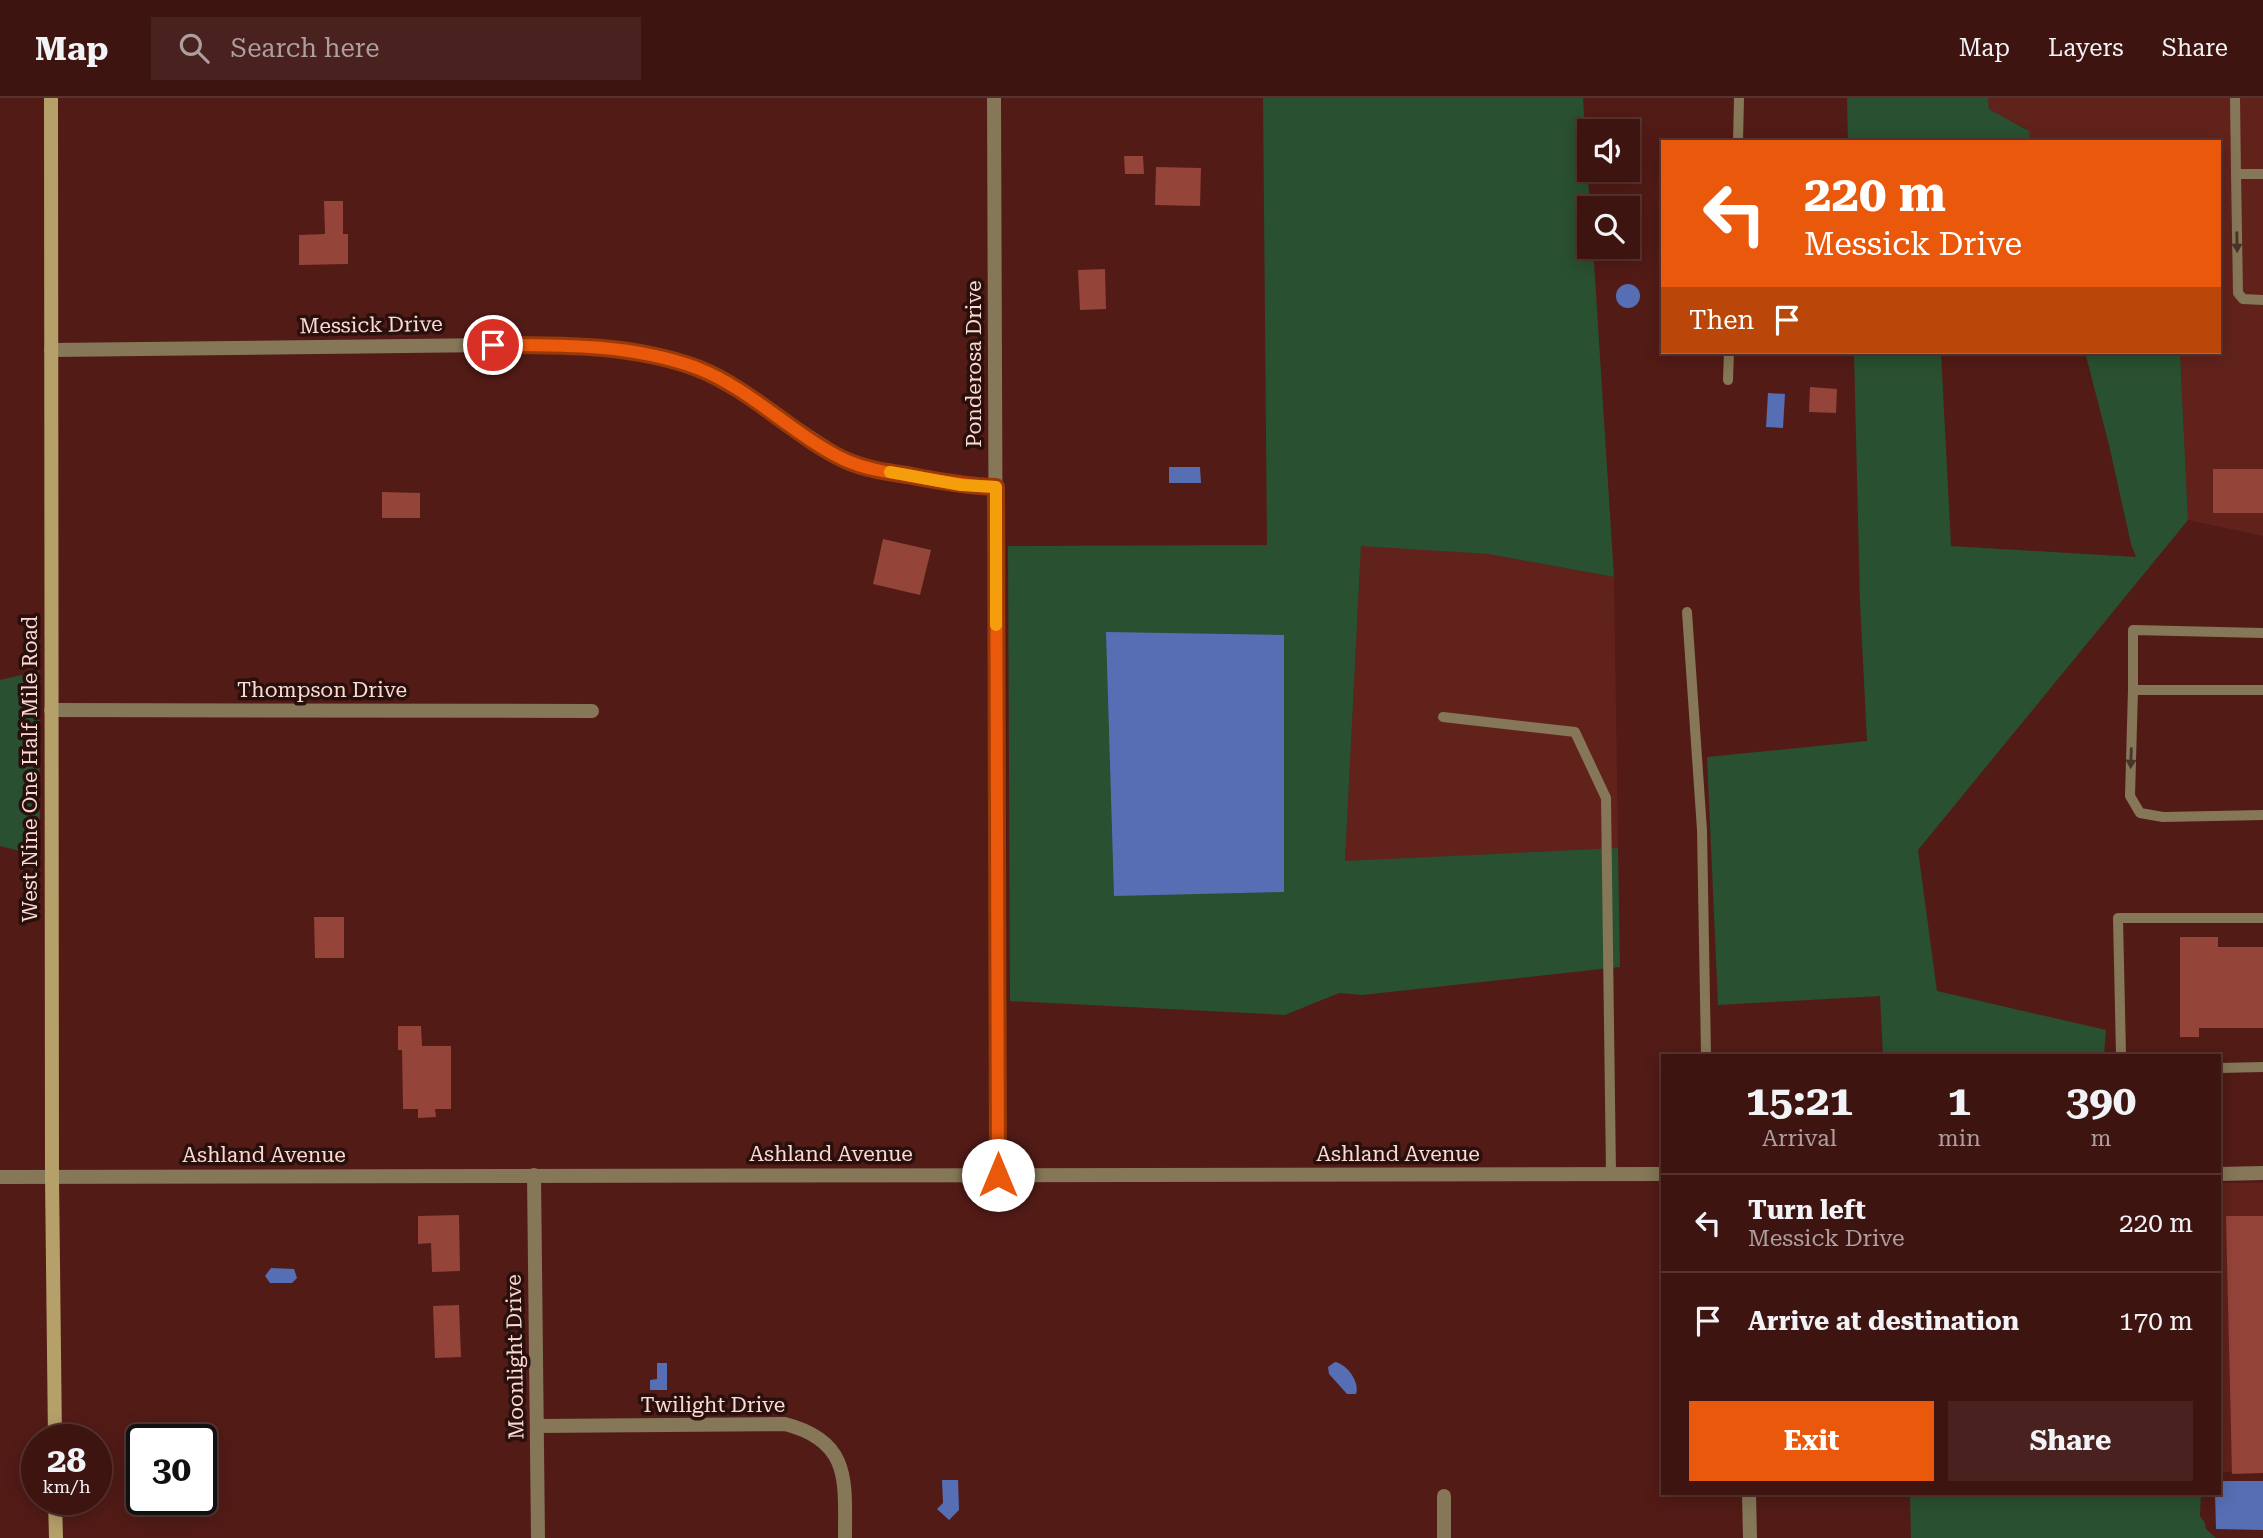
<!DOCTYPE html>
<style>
:root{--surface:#3e1410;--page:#49211e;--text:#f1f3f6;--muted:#ad9e9f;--line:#573330;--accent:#ea580c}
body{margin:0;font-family:"Roboto Serif",serif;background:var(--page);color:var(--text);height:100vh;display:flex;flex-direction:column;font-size:26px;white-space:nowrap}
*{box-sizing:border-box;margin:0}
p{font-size:23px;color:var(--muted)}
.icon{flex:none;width:38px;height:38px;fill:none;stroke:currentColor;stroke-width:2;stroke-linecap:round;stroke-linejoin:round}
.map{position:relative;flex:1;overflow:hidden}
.side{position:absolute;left:1661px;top:956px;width:560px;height:441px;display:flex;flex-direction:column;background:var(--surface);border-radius:0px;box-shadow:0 4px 18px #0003,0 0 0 2px var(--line)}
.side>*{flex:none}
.guide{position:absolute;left:1661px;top:42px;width:560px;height:214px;border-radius:0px;box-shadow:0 4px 18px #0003,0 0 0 2px var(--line);background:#ea580c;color:#fff;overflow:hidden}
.controls{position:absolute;left:1577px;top:21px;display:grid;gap:14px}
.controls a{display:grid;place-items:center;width:63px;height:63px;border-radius:0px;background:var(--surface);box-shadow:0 4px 18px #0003,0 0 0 2px var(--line);font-size:35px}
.speed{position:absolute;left:21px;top:1326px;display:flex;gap:14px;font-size:35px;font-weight:700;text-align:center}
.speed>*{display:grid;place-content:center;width:91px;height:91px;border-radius:50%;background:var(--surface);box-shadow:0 4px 18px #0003,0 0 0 2px var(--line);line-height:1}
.speed small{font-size:18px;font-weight:400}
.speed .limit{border:4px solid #111;border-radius:10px;background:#fff;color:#111}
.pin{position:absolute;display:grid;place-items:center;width:60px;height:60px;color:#fff;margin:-30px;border:4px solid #fff;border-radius:50%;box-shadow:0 2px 7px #0007}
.me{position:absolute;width:77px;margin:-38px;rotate:0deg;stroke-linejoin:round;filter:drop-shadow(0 0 5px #0008)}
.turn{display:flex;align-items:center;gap:24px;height:147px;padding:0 28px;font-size:32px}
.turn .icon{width:91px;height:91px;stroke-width:2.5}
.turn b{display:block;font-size:49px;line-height:60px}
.then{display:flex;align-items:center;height:66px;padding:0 28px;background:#0003;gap:14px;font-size:26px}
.eta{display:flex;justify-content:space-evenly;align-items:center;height:119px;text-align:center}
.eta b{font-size:42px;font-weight:700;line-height:49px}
.button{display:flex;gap:14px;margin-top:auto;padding:14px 28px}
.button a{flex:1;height:80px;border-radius:0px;background:var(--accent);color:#fff;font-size:28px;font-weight:700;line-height:80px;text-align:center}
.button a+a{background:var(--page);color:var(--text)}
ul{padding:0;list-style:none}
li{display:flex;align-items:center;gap:21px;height:98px;padding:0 28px;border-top:2px solid var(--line)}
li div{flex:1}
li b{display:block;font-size:26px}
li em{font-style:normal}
header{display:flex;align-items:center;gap:42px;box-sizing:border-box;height:98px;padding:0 35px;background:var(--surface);border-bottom:2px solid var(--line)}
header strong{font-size:33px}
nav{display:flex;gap:38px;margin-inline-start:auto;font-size:24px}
.search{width:490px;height:63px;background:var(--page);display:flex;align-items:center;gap:18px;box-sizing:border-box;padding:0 24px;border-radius:0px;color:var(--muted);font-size:26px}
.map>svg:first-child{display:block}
</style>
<header>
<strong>Map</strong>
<div class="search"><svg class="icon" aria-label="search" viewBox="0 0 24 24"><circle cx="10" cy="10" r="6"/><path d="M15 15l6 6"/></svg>Search here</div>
<nav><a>Map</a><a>Layers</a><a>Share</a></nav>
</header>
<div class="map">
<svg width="2263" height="1440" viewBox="0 0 2263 1440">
<rect width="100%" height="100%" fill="#521b16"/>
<g fill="#62221c">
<polygon points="1988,0 2263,0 2263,438 2188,422 2180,254 2219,254 2219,44 2030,44 2028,32 1989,11"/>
<polygon points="1361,447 1488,456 1614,479 1618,750 1345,764"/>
<rect x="2219" y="1085" width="44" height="289"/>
</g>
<g fill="#295030">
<polygon points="1263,0 1583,0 1590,110 1589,149 1593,149 1614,479 1488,456 1361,448 1345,763 1618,750 1620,869 1362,897 1339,895 1285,917 1010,903 1008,448 1267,447"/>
<polygon points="1847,0 1988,0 1989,11 2029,33 2030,44 1848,44"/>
<polygon points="1854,254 1941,254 1951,448 2136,459 2131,446 2109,347 2085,254 2180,254 2188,422 1918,752 1937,893 2106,932 2104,957 1883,957 1880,898 1718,907 1707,659 1867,643 1860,505"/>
<polygon points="39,573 40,758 0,748 0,582"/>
<polygon points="1910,1395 2201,1395 2200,1418 2205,1425 2206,1431 2216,1440 1911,1440"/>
</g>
<g fill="#566eb3">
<circle cx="1628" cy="198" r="12"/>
<polygon points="1768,295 1785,296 1783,330 1766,329"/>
<polygon points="1169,369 1200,369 1201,385 1169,385"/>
<polygon points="1106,534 1284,537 1284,794 1114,798"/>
<polygon points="271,1170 294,1171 297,1180 292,1185 270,1185 265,1178"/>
<path d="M1335,1264c12,2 25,20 21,32h-9l-18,-20 -1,-7z"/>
<polygon points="657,1265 667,1265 667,1292 650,1292 650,1282 657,1281"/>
<polygon points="942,1382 958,1382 959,1412 949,1422 937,1411 943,1405"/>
<polygon points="2219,1383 2263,1383 2263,1432 2216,1431 2215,1395 2219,1395"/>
</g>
<g fill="#95443a">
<polygon points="1124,58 1143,58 1144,76 1125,76"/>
<polygon points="1156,69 1201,70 1200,108 1155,107"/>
<polygon points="324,103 343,103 343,136 348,136 348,166 299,167 299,137 325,136"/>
<polygon points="1105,171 1106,211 1080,212 1078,172"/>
<polygon points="1810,289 1837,291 1836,315 1809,314"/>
<rect x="2213" y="371" width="50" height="44"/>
<polygon points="382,394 420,395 420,420 382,420"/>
<polygon points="883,441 931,452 920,497 873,486"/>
<polygon points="314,819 344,819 344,860 315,860"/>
<polygon points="2180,839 2218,839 2218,849 2263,849 2263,930 2199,930 2199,939 2180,939"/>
<polygon points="398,928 421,928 422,948 451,948 451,1011 435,1011 436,1019 418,1020 418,1011 403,1011 402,952 398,952"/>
<polygon points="459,1117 460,1173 432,1174 431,1145 418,1146 418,1118"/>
<polygon points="2226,1118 2263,1118 2263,1375 2232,1376"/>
<polygon points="459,1207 461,1259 435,1260 433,1208"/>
</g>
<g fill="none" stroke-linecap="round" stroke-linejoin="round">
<g stroke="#857757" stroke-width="10">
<polyline points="2235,0 2236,76 2263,76"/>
<polyline points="1738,44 1739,0"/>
<polyline points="2236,76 2238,195 2243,201 2263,202"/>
<polyline points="1728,282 1729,254"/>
<polyline points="1687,514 1702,732 1706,957"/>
<polyline points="2263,535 2133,532 2133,592 2263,592"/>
<polyline points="2133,592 2130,698 2140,715 2163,719 2263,717"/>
<polyline points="1443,619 1575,634 1606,700 1611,1076"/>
<polyline points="2121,957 2118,820 2263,820"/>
<polyline points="2219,970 2263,969"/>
</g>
<g stroke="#857757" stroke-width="14">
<polyline points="994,0 998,1077"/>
<polyline points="51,252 493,247 581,248 642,254 662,258 700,271 736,291 845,362 869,371 961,387 996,389"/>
<polyline points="51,612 592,613"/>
<polyline points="2219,1076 2263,1075"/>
<polyline points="534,1077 538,1440"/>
<polyline points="0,1079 1662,1076"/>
<path d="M537,1328l248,-2c66,17 60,57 60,114"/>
<polyline points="1749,1395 1750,1440"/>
<polyline points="1444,1398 1444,1440"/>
</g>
<g stroke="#b5a06a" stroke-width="14">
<polyline points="51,0 52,1079 55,1342"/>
<polyline points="55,1402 56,1440"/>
</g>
</g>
<defs><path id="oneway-solid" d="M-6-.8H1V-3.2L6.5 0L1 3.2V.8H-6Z" transform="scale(1.75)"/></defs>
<g fill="#493427">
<use href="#oneway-solid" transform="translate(2237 144) rotate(89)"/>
<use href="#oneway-solid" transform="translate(2131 660) rotate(92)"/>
</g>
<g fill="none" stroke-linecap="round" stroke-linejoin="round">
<g stroke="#983908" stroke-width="18">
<path id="route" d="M493,247c69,0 138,-1 204,23 54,21 96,67 148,92 20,9 41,12 62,15 30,6 59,11 89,12l2,688"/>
</g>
<use href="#route" stroke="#ea580c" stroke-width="12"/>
<polyline stroke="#f59e0b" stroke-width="12" points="890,374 961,387 996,389 996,527"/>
</g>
<g text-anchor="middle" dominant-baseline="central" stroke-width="7" stroke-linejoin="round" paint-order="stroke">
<g font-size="21" fill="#fed9d3" stroke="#28100d">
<text transform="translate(371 227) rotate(-1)">Messick Drive</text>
<text transform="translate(974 266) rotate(-90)">Ponderosa Drive</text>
<text x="322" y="592">Thompson Drive</text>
<text transform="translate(30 671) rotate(-90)">West Nine One Half Mile Road</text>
<text x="831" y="1056">Ashland Avenue</text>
<text x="1398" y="1056">Ashland Avenue</text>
<text x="264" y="1057">Ashland Avenue</text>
<text transform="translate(515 1259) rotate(-91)">Moonlight Drive</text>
<text x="713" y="1307">Twilight Drive</text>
</g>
</g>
</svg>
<div class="controls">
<a><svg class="icon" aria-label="sound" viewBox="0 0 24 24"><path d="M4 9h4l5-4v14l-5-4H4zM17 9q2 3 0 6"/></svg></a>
<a><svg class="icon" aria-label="search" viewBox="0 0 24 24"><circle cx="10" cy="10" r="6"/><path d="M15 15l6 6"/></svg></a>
</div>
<div class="speed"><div>28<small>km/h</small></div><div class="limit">30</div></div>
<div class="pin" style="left:493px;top:247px;background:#d93025"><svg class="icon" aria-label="arrive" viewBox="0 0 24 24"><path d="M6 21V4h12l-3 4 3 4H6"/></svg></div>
<svg class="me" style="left:998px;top:1077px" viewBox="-20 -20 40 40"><circle r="19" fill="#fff"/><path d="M0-13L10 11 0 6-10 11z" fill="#ea580c"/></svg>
<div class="guide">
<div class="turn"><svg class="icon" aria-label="left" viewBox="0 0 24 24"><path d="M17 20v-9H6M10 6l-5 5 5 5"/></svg><div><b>220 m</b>Messick Drive</div></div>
<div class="then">Then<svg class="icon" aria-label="arrive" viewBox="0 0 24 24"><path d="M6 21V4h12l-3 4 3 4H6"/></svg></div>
</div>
<section class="side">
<div class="eta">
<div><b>15:21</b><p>Arrival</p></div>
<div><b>1</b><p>min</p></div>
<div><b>390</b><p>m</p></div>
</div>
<ul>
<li><svg class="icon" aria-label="left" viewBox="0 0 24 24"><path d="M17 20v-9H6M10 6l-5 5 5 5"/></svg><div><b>Turn left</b><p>Messick Drive</p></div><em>220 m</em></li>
<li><svg class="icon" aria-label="arrive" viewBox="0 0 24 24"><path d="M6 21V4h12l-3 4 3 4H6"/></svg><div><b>Arrive at destination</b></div><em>170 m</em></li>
</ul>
<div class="button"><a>Exit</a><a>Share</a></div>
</section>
</div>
